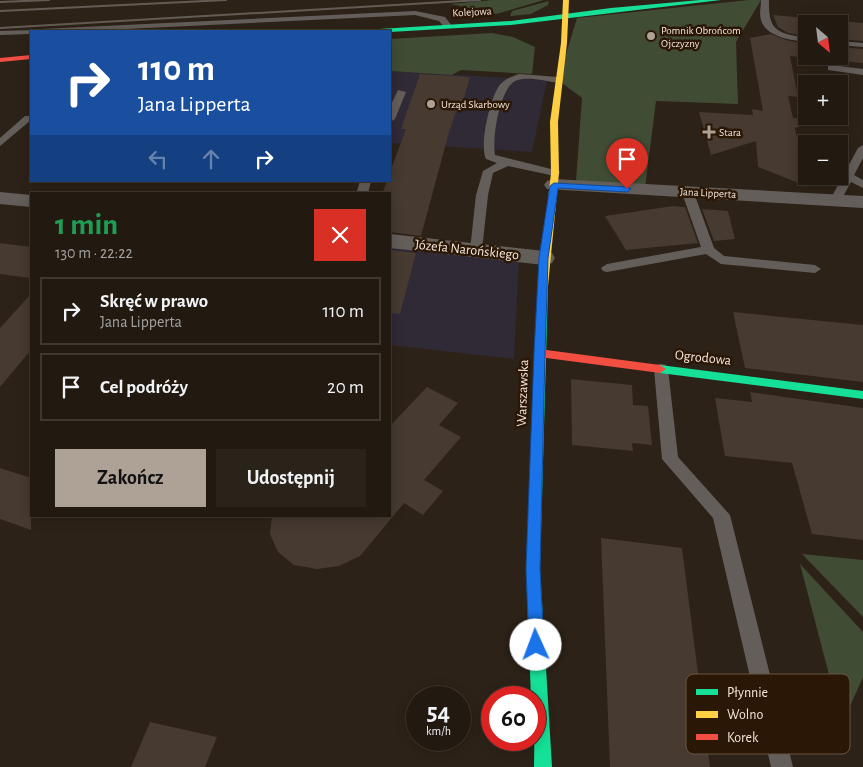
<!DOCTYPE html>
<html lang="pl">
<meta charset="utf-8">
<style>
:root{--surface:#221a11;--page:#2a231a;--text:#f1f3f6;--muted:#a2a19f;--line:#3f3831;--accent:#aea196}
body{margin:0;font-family:"Alegreya Sans",sans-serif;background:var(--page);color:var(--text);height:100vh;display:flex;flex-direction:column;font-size:19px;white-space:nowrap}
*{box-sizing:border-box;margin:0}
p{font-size:16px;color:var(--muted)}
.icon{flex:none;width:28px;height:28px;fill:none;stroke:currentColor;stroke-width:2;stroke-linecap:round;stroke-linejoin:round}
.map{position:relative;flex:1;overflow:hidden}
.side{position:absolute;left:30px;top:192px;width:361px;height:325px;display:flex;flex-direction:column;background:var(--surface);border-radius:0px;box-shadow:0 2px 12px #0003,0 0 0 1px var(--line)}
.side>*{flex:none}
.top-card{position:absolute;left:30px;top:30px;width:361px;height:152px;border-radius:0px;box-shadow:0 2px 12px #0003,0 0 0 1px var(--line);background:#1a4fa0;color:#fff;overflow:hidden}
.needle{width:32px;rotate:152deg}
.fabs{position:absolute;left:798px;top:15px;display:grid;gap:10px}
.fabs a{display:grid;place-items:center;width:50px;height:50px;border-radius:0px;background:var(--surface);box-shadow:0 2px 12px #0003,0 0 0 1px var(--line);font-size:25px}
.speed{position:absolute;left:406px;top:686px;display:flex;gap:10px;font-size:25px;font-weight:700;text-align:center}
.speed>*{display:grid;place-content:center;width:65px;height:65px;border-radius:50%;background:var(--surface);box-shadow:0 2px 12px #0003,0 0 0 1px var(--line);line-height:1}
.speed small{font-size:12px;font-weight:400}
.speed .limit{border:8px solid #d22;background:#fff;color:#111}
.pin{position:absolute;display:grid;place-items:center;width:42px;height:42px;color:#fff;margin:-51px -21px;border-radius:50% 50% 50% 0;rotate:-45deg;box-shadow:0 0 5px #0007}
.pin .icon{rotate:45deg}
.me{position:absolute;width:55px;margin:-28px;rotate:358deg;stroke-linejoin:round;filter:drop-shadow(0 0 4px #0008)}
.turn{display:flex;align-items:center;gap:18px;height:105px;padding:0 25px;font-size:22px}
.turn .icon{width:65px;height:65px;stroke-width:2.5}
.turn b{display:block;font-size:35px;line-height:42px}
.lanes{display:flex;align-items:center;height:48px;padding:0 25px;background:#0003;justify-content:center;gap:25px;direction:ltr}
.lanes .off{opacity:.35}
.round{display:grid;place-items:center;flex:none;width:52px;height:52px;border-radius:0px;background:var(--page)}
.overview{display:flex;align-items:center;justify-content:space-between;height:85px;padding:0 25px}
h1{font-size:30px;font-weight:600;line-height:38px;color:#1e9e55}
.button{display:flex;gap:10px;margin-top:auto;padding:10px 25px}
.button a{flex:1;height:58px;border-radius:0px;background:var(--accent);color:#111;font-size:20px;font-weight:600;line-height:58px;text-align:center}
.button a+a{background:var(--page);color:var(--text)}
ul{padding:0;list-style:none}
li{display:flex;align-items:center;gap:15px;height:68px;margin:0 10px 8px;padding:0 15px;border:2px solid var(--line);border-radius:0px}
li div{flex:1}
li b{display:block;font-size:19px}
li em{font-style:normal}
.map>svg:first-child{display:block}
</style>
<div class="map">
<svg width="863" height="767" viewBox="0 0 863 767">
<rect width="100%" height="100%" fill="#2d2217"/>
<g fill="#302936">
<polygon points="390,71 547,80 532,152 390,143"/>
<polygon points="390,247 519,260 514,359 390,345"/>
</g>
<g fill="#414c35">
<polygon points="492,0 544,0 496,14 451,4"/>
<polygon points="749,0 761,0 736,42 738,104 656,101 645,188 576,181 582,98 558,80 577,18"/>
<polygon points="549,1 548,5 531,14 510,16 512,11"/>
<polygon points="492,33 513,37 535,47 532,74 461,70 452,75 390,71 390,39"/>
<polygon points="802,554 863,560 863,617"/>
<polygon points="800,564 863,632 863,677 842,724"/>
</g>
<g fill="#463a31">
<polygon points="773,15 863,23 863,41 839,39 839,24 806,24 806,36 788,33 778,27"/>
<polygon points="771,34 786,40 806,44 806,56 839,56 839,47 863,49 863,63 790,56 798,97 788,96 793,118 816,119 817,121 795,128 806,186 758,167 756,141 711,155 699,112 753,115 752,109 763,111 750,38"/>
<polygon points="420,74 470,77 460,112 456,112 449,132 421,236 390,232 390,194 382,194 387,181 390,181 390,172 406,129 401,129"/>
<polygon points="673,206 685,207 698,243 626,250 605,216"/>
<polygon points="702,209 728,211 735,239 714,241"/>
<polygon points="0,243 31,247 31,278 0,274"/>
<polygon points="390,250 416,253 400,314 390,313"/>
<polygon points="31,294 31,350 0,387 0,328"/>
<polygon points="733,312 863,325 863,382 745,368"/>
<polygon points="571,379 632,385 633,405 648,406 652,445 632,443 633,451 572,445"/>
<polygon points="427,387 458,403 439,425 461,437 424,480 443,491 423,515 404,503 360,556 339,566 317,569 294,565 278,552 270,534 272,516 390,516 390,426"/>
<polygon points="750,392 863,408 863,540 812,534 792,463 725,456 715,398 752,402"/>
<polygon points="0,468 31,478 31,530 0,519"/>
<polygon points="601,538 682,548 710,767 610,767"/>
<polygon points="150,722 217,737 205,767 131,767"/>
</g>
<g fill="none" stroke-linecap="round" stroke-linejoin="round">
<g fill="#645e5b" fill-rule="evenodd">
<path d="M761,0h8c-1,31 8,33 37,38v4c-15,-2 -40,-5 -45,-22 -2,-6 0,-14 0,-20z"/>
<polygon points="415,11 445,17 452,26 445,28 439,21 415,15 85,31 37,31 41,29"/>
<polygon points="34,30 31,34 0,35 0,31"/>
<polygon points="839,41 863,43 863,47 839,45"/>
<polygon points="831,65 863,69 863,75 828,70 828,66"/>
<path d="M519,74l39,3 4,3 -4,3c-13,-2 -31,-7 -43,-2 -16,9 -23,58 -20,74l64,16 1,2 -5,3 -47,-10 -15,7 -5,22 -6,55 -2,3h-8l-2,-3 6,-55 7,-24 14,-8 -11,-4c-7,-14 4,-60 13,-73 5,-7 12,-9 20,-12z"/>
<polygon points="398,90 406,92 395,119 390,122 390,107"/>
<polygon points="25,116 31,116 31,120 0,146 0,138"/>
<polygon points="863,145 863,158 854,175 863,180 863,188 851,182 840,202 832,202 830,200 858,148"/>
<polygon points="360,181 371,181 368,194 356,194"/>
<polygon points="688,190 694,193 714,248 724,256 815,265 821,269 815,273 721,264 706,254 607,272 603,271 601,268 607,264 701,247 682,193"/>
<polygon points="661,364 666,365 668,369 678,457 730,515 793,767 771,767 713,518 662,459 654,369 656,365"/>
</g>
<g fill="#645e5b" fill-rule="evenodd">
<polygon points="554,179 863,196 863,208 547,189 544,185 547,181"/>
<polygon points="0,192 31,195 31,207 0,204"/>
<polygon points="390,234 544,251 552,253 555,258 552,263 544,265 390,248"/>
</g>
<g fill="#16e098" fill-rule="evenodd">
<polygon points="700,0 721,0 511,25 390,32 376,31 379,29 511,21 611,8"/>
<polygon points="543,283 548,286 540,569 552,767 534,767 535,698 531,698 526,569 538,286"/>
<polygon points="660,365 863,391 863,399 660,373 654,369"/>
</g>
<polygon fill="#ffcf43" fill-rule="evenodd" points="563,0 569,0 567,43 558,122 559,173 548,286 543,289 538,286 551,173 550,122 561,43"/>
<g fill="#f24e42" fill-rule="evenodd">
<polygon points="31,55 31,59 0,62 0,58"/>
<polygon points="539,349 660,365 666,369 660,373 539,357 534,353"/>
</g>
<g stroke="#635c55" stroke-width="2">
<polyline points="0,2 49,0"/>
<polyline points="0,11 226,0"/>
<polyline points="0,28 480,0"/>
</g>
</g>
<polygon fill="#1a73e8" stroke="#114b97" points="554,183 627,187 631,189 627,192 558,188 548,258 545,353 540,569 544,645 542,650 536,653 531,650 529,645 526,569 534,353 539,258 550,186"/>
<g fill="#aea196" stroke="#2b1705" stroke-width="2">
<circle cx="651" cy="36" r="5"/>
<circle cx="431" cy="104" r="5"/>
<path d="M706.5 124.5h5v5h5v5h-5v5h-5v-5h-5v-5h5z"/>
</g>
<g text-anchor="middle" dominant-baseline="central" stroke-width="5" stroke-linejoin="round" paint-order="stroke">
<g font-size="11" fill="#f4e6db" stroke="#2b1705">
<text transform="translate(472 12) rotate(-3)">Kolejowa</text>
<text transform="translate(708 193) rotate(3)">Jana Lipperta</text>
</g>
<g font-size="11" fill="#f4e6db" stroke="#2b1705" text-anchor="start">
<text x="661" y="30">Pomnik Obrońcom<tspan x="661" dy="13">Ojczyzny</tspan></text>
<text x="441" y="104">Urząd Skarbowy</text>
<text x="719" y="132">Stara</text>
</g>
<g font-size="14" fill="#f4e6db" stroke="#2b1705">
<text transform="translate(467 250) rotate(6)">Józefa Narońskiego</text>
<text transform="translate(703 358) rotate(6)">Ogrodowa</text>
<text transform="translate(523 393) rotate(-88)">Warszawska</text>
</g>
</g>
<rect x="686" y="674" width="164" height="80" rx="8" fill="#2b1705" stroke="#675545" stroke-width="1"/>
<rect x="696" y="689" width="22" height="6" fill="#16e098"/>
<rect x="696" y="711" width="22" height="7" fill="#ffcf43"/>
<rect x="696" y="734" width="22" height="6" fill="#f24e42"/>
<g font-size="14" fill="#f4e6db">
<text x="727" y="697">Płynnie</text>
<text x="727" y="719">Wolno</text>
<text x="727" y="742">Korek</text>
</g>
</svg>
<div class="fabs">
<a><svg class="needle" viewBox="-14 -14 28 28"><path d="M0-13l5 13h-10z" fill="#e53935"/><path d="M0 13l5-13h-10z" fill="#a2a19f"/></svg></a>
<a>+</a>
<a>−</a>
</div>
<div class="speed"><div>54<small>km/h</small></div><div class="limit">60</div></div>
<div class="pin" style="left:627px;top:189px;background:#d93025"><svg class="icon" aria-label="arrive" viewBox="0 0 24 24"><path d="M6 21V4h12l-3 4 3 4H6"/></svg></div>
<svg class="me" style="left:536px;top:645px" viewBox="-20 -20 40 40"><circle r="19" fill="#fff"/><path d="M0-13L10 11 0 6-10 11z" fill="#1a73e8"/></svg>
<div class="top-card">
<div class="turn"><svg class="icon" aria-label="right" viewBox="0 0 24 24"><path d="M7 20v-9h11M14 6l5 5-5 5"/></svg><div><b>110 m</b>Jana Lipperta</div></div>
<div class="lanes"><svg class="icon off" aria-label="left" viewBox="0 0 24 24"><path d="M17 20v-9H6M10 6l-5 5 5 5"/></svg><svg class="icon off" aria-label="ahead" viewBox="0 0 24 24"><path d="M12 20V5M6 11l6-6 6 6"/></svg><svg class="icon" aria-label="right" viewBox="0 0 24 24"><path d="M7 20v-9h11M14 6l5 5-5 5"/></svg></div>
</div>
<section class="side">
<div class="overview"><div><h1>1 min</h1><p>130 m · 22:22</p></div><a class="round" style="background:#d93025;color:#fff"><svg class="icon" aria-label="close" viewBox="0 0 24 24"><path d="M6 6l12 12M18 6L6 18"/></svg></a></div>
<ul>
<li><svg class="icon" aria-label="right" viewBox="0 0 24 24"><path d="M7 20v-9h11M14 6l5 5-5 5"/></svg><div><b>Skręć w prawo</b><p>Jana Lipperta</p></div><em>110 m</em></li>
<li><svg class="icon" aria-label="arrive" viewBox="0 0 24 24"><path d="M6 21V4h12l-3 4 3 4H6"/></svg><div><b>Cel podróży</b></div><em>20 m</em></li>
</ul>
<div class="button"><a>Zakończ</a><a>Udostępnij</a></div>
</section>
</div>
